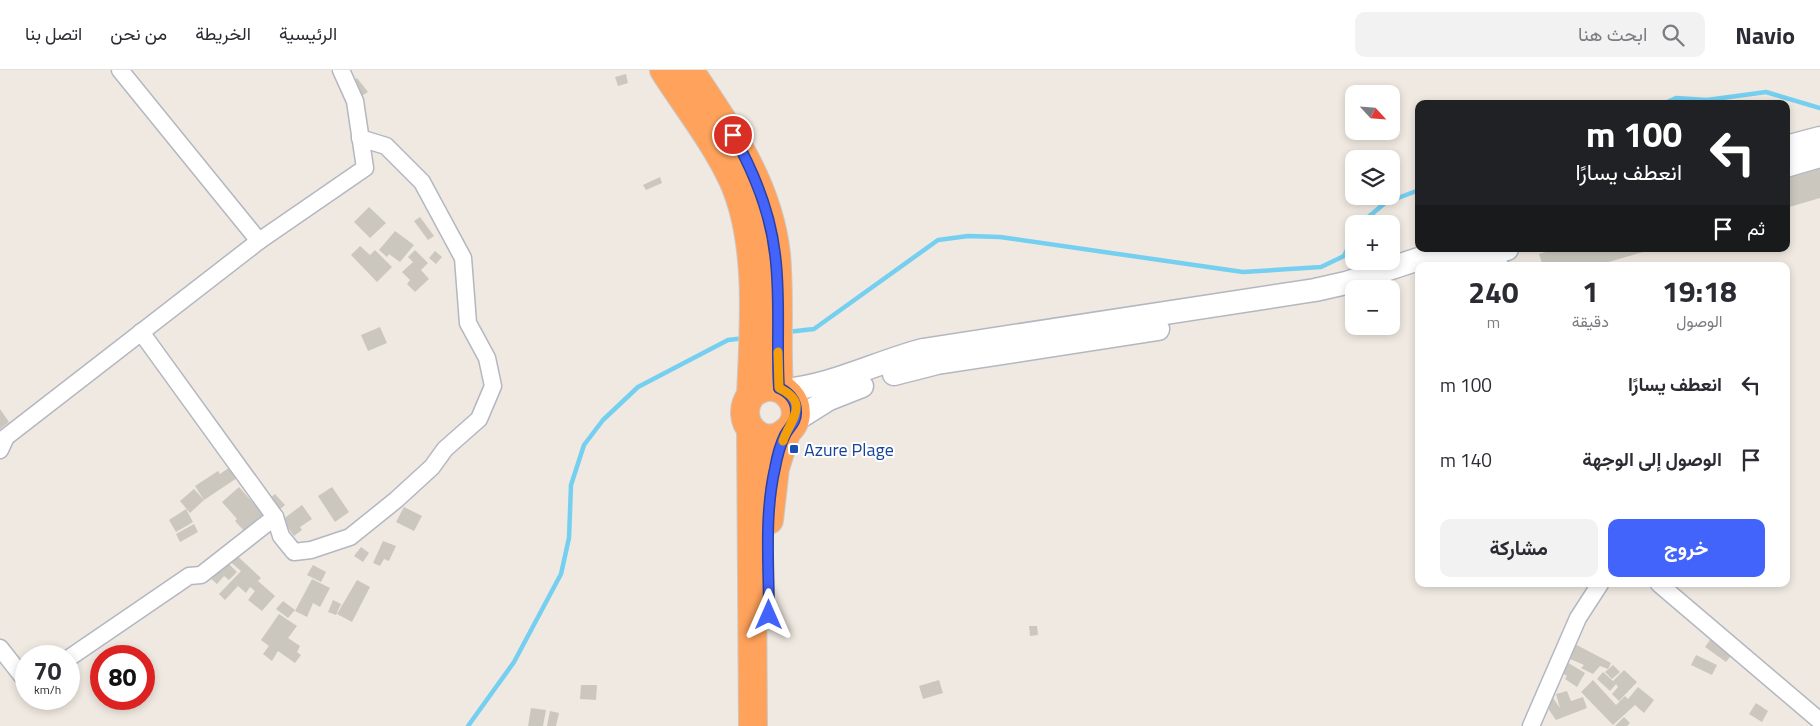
<!DOCTYPE html>
<html lang="ar">
<meta charset="utf-8">
<style>
:root{--surface:#fff;--page:#f2f2f3;--text:#2b2b33;--muted:#7c7c81;--line:#e1e1e2;--accent:#4264fb}
body{margin:0;font-family:"Titillium Web",Vazirmatn,sans-serif;background:var(--page);color:var(--text);direction:rtl;height:100vh;display:flex;flex-direction:column;font-size:19px;white-space:nowrap}
*{box-sizing:border-box;margin:0}
p{font-size:16px;color:var(--muted)}
.icon{flex:none;width:28px;height:28px;fill:none;stroke:currentColor;stroke-width:2;stroke-linecap:round;stroke-linejoin:round}
.map{position:relative;flex:1;overflow:hidden;direction:ltr}
.drawer{position:absolute;left:1415px;top:192px;width:375px;height:325px;display:flex;flex-direction:column;background:var(--surface);border-radius:10px;box-shadow:0 2px 8px #0003;direction:rtl}
.drawer>*{flex:none}
.top-card{position:absolute;left:1415px;top:30px;width:375px;height:152px;border-radius:10px;box-shadow:0 2px 8px #0003;direction:rtl;background:#202124;color:#fff;overflow:hidden}
.needle{width:32px;rotate:116deg}
.fabs{position:absolute;left:1345px;top:15px;display:grid;gap:10px}
.fabs a{display:grid;place-items:center;width:55px;height:55px;border-radius:10px;background:var(--surface);box-shadow:0 2px 8px #0003;font-size:25px}
.speed{position:absolute;left:15px;top:575px;display:flex;gap:10px;font-size:25px;font-weight:700;text-align:center}
.speed>*{display:grid;place-content:center;width:65px;height:65px;border-radius:50%;background:var(--surface);box-shadow:0 2px 8px #0003;line-height:1}
.speed small{font-size:12px;font-weight:400}
.speed .limit{border:8px solid #d22;background:#fff;color:#111}
.pin{position:absolute;display:grid;place-items:center;width:42px;height:42px;color:#fff;margin:-21px;border:2px solid #fff;border-radius:50%;box-shadow:0 1px 5px #0007}
.me{position:absolute;width:55px;margin:-28px;rotate:0deg;stroke-linejoin:round;filter:drop-shadow(0 0 4px #0008)}
.turn{display:flex;align-items:center;gap:18px;height:105px;padding:0 25px;font-size:22px}
.turn .icon{width:65px;height:65px;stroke-width:2.5}
.turn b{display:block;font-size:35px;line-height:42px}
.then{display:flex;align-items:center;height:48px;padding:0 25px;background:#0003;gap:10px;font-size:19px}
.eta{display:flex;justify-content:space-evenly;align-items:center;height:85px;text-align:center}
.eta b{font-size:30px;font-weight:700;line-height:35px}
.action{display:flex;gap:10px;margin-top:auto;padding:10px 25px}
.action a{flex:1;height:58px;border-radius:10px;background:var(--accent);color:#fff;font-size:20px;font-weight:700;line-height:58px;text-align:center}
.action a+a{background:var(--page);color:var(--text)}
ul{padding:0;list-style:none}
li{display:flex;align-items:center;gap:15px;height:75px;padding:0 25px}
li div{flex:1}
li b{display:block;font-size:19px}
li em{font-style:normal}
header{display:flex;align-items:center;gap:30px;box-sizing:border-box;height:70px;padding:0 25px;background:var(--surface);border-bottom:1px solid var(--line)}
header strong{font-size:24px}
nav{display:flex;gap:28px;margin-inline-start:auto;font-size:18px}
.search{width:350px;height:45px;background:var(--page);display:flex;align-items:center;gap:12px;box-sizing:border-box;padding:0 18px;border-radius:10px;color:var(--muted);font-size:19px}
.map>svg:first-child{display:block}
</style>
<header>
<strong>Navio</strong>
<div class="search"><svg class="icon" aria-label="search" viewBox="0 0 24 24"><circle cx="10" cy="10" r="6"/><path d="M15 15l6 6"/></svg>ابحث هنا</div>
<nav><a>الرئيسية</a><a>الخريطة</a><a>من نحن</a><a>اتصل بنا</a></nav>
</header>
<div class="map">
<svg width="1820" height="656" viewBox="0 0 1820 656">
<rect width="100%" height="100%" fill="#efe9e1"/>
<g fill="none" stroke-linecap="round" stroke-linejoin="round">
<g stroke="#75cff0" stroke-width="4.5">
<polyline points="1663,34 1676,28 1707,30 1766,22 1820,38"/>
<polyline points="1360,154 1385,133 1419,120"/>
<polyline points="787,262 814,259 938,170 968,166 1000,167 1243,202 1321,197 1344,186 1354,166"/>
<polyline points="468,656 514,592 561,504 569,468 571,415 584,375 603,350 638,317 728,270 745,268"/>
</g>
</g>
<g fill="#cbc7bf">
<polygon points="626,4 628,13 618,16 615,7"/>
<polygon points="357,8 368,22 360,27 350,13"/>
<polygon points="1820,99 1820,128 1786,138 1786,109"/>
<polygon points="660,107 662,113 646,120 643,115"/>
<polygon points="369,137 386,153 370,168 354,152"/>
<polygon points="420,147 434,166 428,170 414,151"/>
<polygon points="395,161 414,175 400,192 389,184 387,187 379,180"/>
<polygon points="360,176 370,185 375,180 392,197 377,212 351,185"/>
<polygon points="1556,179 1642,179 1643,182 1595,196 1543,196 1539,184"/>
<polygon points="415,180 428,193 421,200 429,209 415,222 407,214 410,210 402,202 413,192 408,187"/>
<polygon points="435,181 442,187 436,194 429,188"/>
<polygon points="380,257 387,273 368,281 361,265"/>
<polygon points="0,339 9,352 0,359"/>
<polygon points="233,395 240,406 204,430 195,416 218,401 220,404"/>
<polygon points="239,417 265,446 246,463 235,451 237,449 222,432"/>
<polygon points="332,417 349,442 335,452 318,426"/>
<polygon points="194,419 204,430 190,443 180,431"/>
<polygon points="275,424 285,435 278,441 268,430"/>
<polygon points="302,435 312,449 300,457 302,460 294,466 282,450"/>
<polygon points="404,437 422,446 414,461 396,452"/>
<polygon points="186,439 193,452 176,462 169,450"/>
<polygon points="194,454 198,462 180,472 176,464"/>
<polygon points="383,471 396,476 389,491 384,489 380,496 373,493"/>
<polygon points="361,477 369,483 363,492 354,486"/>
<polygon points="234,483 261,508 258,511 275,526 262,541 248,530 255,521 250,517 246,523 238,516 225,530 219,524 241,501 228,490"/>
<polygon points="225,490 237,502 229,510 224,506 217,514 209,507"/>
<polygon points="313,495 326,502 321,512 307,505"/>
<polygon points="312,509 330,518 320,537 313,533 307,547 295,541"/>
<polygon points="357,510 370,517 352,552 337,544"/>
<polygon points="333,530 341,534 336,545 328,542"/>
<polygon points="283,531 295,540 288,548 276,539"/>
<polygon points="279,544 297,556 288,568 300,576 297,582 301,585 295,593 278,581 272,591 263,584 269,576 261,570"/>
<polygon points="1029,556 1037,556 1038,565 1030,566"/>
<polygon points="1712,567 1733,583 1726,592 1705,577"/>
<polygon points="1573,573 1611,593 1608,599 1600,596 1593,604 1581,598 1584,595 1570,589 1572,585 1567,582"/>
<polygon points="1696,585 1717,595 1712,605 1691,595"/>
<polygon points="1565,591 1585,603 1577,617 1565,609 1567,606 1559,601"/>
<polygon points="1613,595 1620,602 1612,609 1605,602"/>
<polygon points="1624,600 1637,612 1619,631 1612,624 1618,617 1616,614 1610,621 1597,609 1603,602 1613,611"/>
<polygon points="939,610 943,623 923,629 919,616"/>
<polygon points="1593,610 1616,635 1625,626 1628,629 1638,617 1654,630 1644,643 1635,635 1613,655 1581,622"/>
<polygon points="581,615 597,615 596,630 580,629"/>
<polygon points="1567,621 1571,631 1583,627 1587,638 1556,650 1543,631 1551,625 1560,638 1556,624"/>
<polygon points="1756,633 1768,641 1762,652 1749,644"/>
<polygon points="531,638 546,640 543,656 528,656"/>
<polygon points="550,641 559,643 556,656 547,656"/>
<polygon points="1624,647 1630,653 1627,656 1615,656"/>
</g>
<g fill="none" stroke-linecap="round" stroke-linejoin="round">
<g stroke="#b4b7c1" stroke-width="19">
<g id="street">
<polyline points="120,0 259,171"/>
<polyline points="1495,182 1500,196"/>
<polyline points="141,262 275,447 281,466 294,482 311,480 350,467 396,430 432,397 445,379 479,349 493,316 487,288 468,253 463,188 422,112 386,76 360,68"/>
<polyline points="0,380 6,367 259,171 365,98 355,31 341,0"/>
<polyline points="1659,514 1820,651"/>
<polyline points="0,578 26,611"/>
<polyline points="69,588 189,506 201,505 275,447"/>
<polyline points="1531,656 1578,548 1600,514"/>
</g>
</g>
<g stroke="#b4b7c1" stroke-width="25">
<g id="secondary">
<polyline points="1786,77 1820,68"/>
<polyline points="1786,96 1820,86"/>
<polyline points="1449,196 1507,179"/>
<polyline points="894,304 937,293 1158,259"/>
<path d="M784,320c48,-4 93,-28 139,-40l392,-60 31,-7 103,-34"/>
<polyline points="794,351 829,329 862,316"/>
</g>
</g>
<g stroke="#c9c9c9" stroke-width="30">
<g id="highway">
<path d="M664,0c23,36 51,71 69,110 28,62 21,147 18,215 -19,26 11,57 35,37 27,-22 -7,-63 -35,-37"/>
<path d="M689,0c39,58 79,113 87,184 4,45 0,89 3,134"/>
<polyline points="751,360 753,656"/>
<polyline points="769,450 775,398 786,363"/>
</g>
</g>
<use href="#street" stroke="#fff" stroke-width="16"/>
<use href="#secondary" stroke="#fff" stroke-width="22"/>
<use href="#highway" stroke="#ffa35c" stroke-width="28"/>
</g>
<g fill="none" stroke-linecap="round" stroke-linejoin="round">
<g stroke="#2b41a3" stroke-width="12">
<path id="route" d="M733,65c21,37 37,76 42,119 6,44 1,89 4,134 9,4 17,12 17,23 1,11 -7,16 -11,24 -5,10 -8,22 -10,33 -11,48 -6,99 -6,147"/>
</g>
<use href="#route" stroke="#4264fb" stroke-width="9"/>
<path stroke="#f59e0b" stroke-width="9" d="M778,282l1,36c32,15 11,32 4,53"/>
</g>
<rect fill="#1a4fb4" stroke="#fff" stroke-width="2" x="789" y="374" width="10" height="10" rx="2.5"/>
<g text-anchor="middle" dominant-baseline="central" stroke-width="4" stroke-linejoin="round" paint-order="stroke">
<g font-size="18" fill="#164399" stroke="#fff" text-anchor="start">
<text x="804" y="379">Azure Plage</text>
</g>
</g>
</svg>
<div class="fabs">
<a><svg class="needle" viewBox="-14 -14 28 28"><path d="M0-13l5 13h-10z" fill="#e53935"/><path d="M0 13l5-13h-10z" fill="#7c7c81"/></svg></a>
<a><svg class="icon" aria-label="layers" viewBox="0 0 24 24"><path d="M12 4l9 5-9 5-9-5zM3 14l9 5 9-5"/></svg></a>
<a>+</a>
<a>−</a>
</div>
<div class="speed"><div>70<small>km/h</small></div><div class="limit">80</div></div>
<div class="pin" style="left:733px;top:65px;background:#d93025"><svg class="icon" aria-label="arrive" viewBox="0 0 24 24"><path d="M6 21V4h12l-3 4 3 4H6"/></svg></div>
<svg class="me" style="left:769px;top:545px" viewBox="-20 -20 40 40"><path d="M0-17L14 15 0 8-14 15z" fill="#4264fb" stroke="#fff" stroke-width="4"/></svg>
<div class="top-card">
<div class="turn"><svg class="icon" aria-label="left" viewBox="0 0 24 24"><path d="M17 20v-9H6M10 6l-5 5 5 5"/></svg><div><b>100 m</b>انعطف يسارًا</div></div>
<div class="then">ثم<svg class="icon" aria-label="arrive" viewBox="0 0 24 24"><path d="M6 21V4h12l-3 4 3 4H6"/></svg></div>
</div>
<section class="drawer">
<div class="eta">
<div><b>19:18</b><p>الوصول</p></div>
<div><b>1</b><p>دقيقة</p></div>
<div><b>240</b><p>m</p></div>
</div>
<ul>
<li><svg class="icon" aria-label="left" viewBox="0 0 24 24"><path d="M17 20v-9H6M10 6l-5 5 5 5"/></svg><div><b>انعطف يسارًا</b></div><em>100 m</em></li>
<li><svg class="icon" aria-label="arrive" viewBox="0 0 24 24"><path d="M6 21V4h12l-3 4 3 4H6"/></svg><div><b>الوصول إلى الوجهة</b></div><em>140 m</em></li>
</ul>
<div class="action"><a>خروج</a><a>مشاركة</a></div>
</section>
</div>
